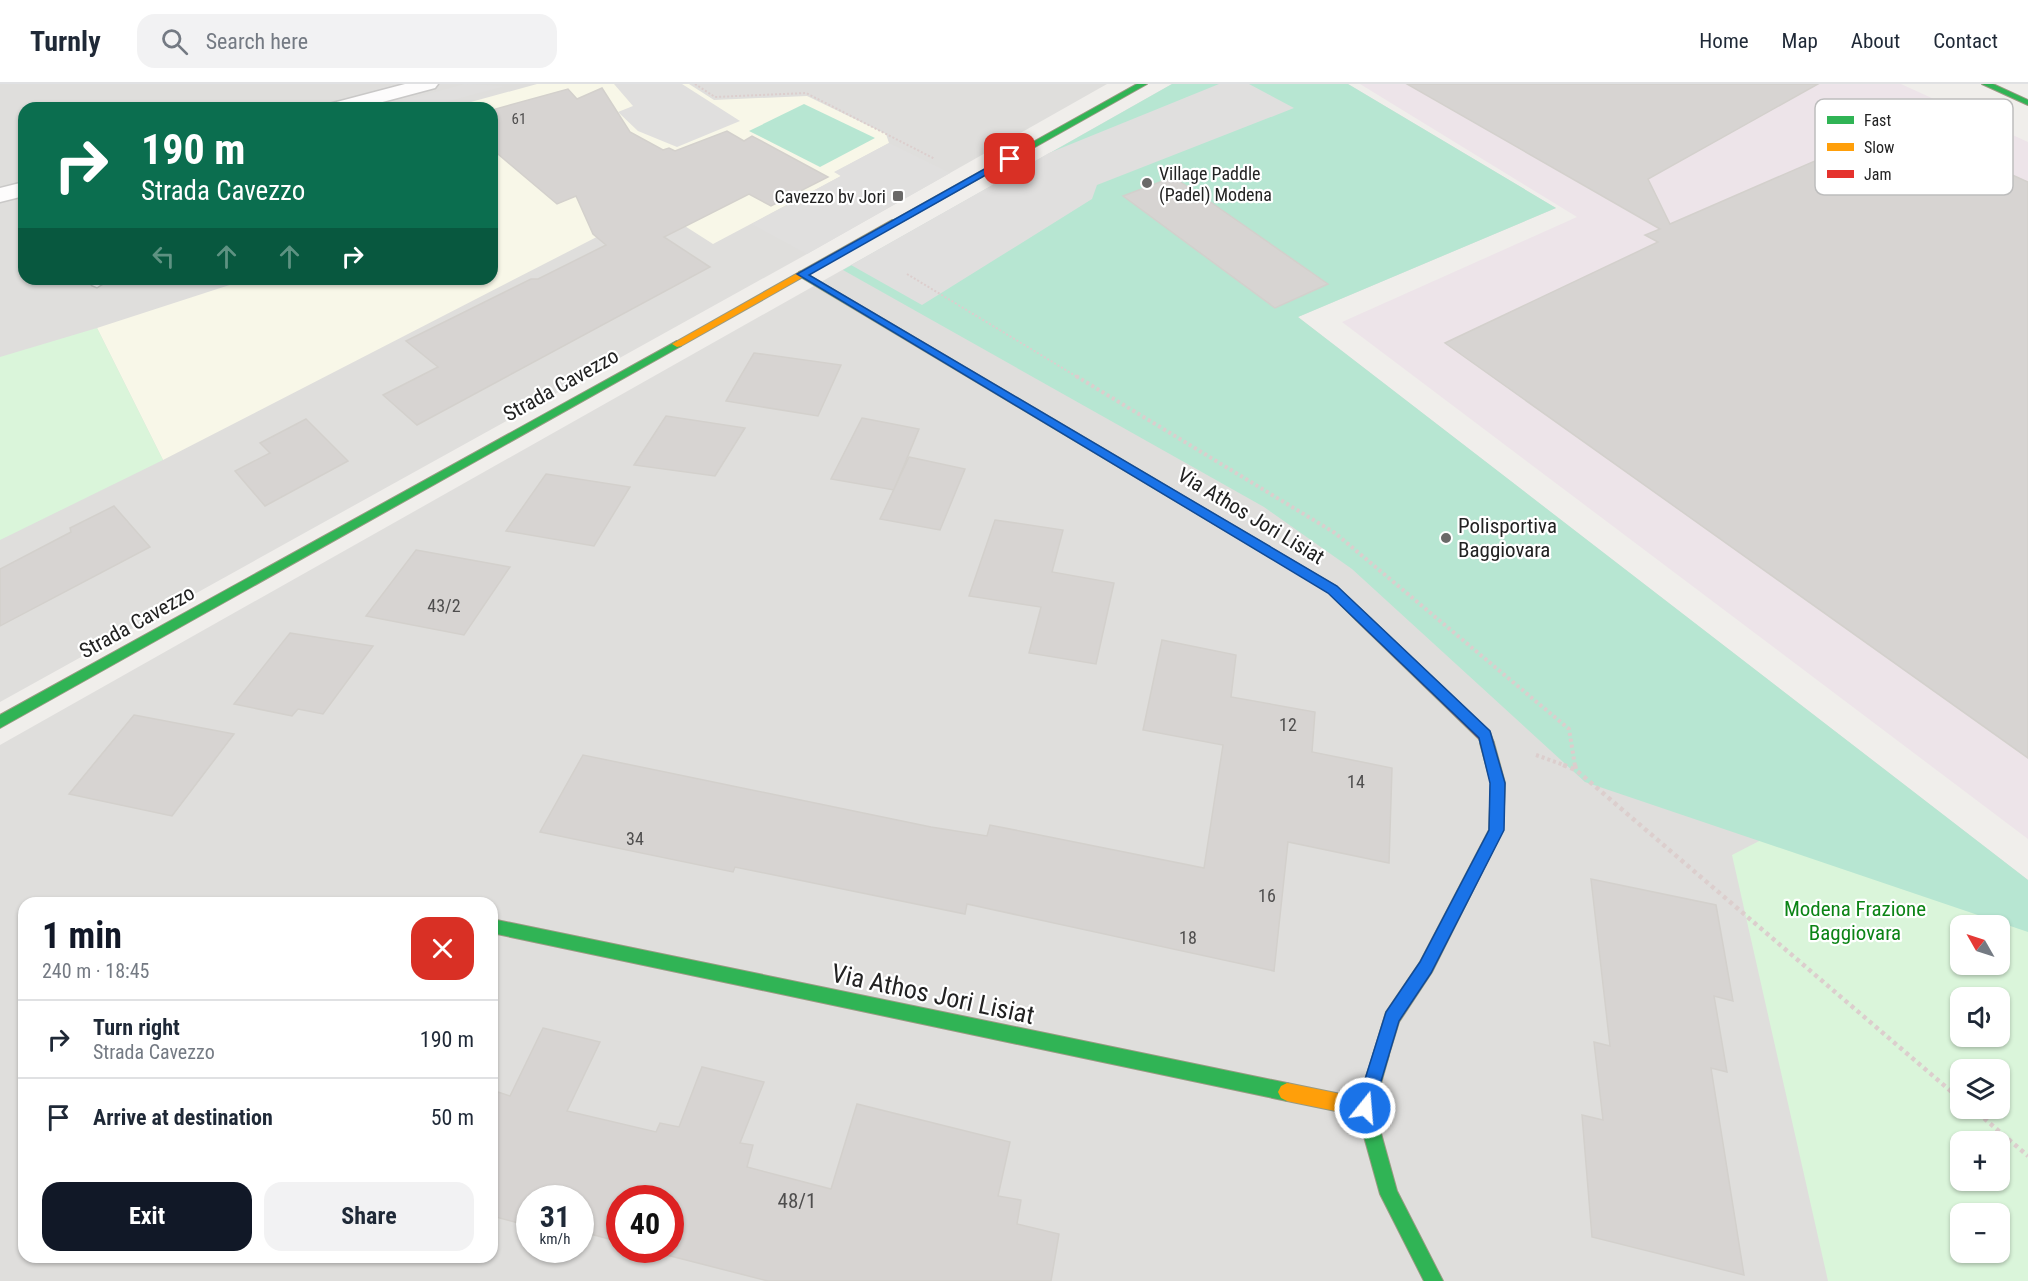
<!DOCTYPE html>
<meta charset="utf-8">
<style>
:root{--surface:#fff;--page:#f2f2f3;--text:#1f2937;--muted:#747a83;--line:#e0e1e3;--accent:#111827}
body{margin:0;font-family:"Roboto Condensed",sans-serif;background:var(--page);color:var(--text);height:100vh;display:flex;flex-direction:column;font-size:22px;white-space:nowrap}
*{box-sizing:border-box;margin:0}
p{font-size:20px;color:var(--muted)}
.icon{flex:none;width:33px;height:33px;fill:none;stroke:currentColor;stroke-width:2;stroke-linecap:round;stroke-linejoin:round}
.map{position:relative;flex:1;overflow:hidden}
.sheet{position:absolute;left:18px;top:813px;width:480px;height:366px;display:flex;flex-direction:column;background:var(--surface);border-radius:18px;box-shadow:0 2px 4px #0004}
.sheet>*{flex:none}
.guide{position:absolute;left:18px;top:18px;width:480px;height:183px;border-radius:18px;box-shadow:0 2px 4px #0004;background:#0b6e4f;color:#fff;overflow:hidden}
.needle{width:39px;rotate:309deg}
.tools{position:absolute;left:1950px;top:831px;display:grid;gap:12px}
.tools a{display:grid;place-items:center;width:60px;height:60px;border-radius:12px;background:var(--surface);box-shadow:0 2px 4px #0004;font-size:30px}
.speed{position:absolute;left:516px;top:1101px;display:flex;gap:12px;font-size:30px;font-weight:700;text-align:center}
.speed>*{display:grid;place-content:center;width:78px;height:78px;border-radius:50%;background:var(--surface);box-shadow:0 2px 4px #0004;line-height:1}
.speed small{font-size:15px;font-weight:400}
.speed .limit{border:9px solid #d22;background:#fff;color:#111}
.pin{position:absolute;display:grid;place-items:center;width:51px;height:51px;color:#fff;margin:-26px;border-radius:12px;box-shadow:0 3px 9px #0006}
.me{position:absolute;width:66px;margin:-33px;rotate:17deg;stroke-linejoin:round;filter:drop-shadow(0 0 4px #0008)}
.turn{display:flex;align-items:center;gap:21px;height:126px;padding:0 24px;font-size:27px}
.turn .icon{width:78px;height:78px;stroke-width:2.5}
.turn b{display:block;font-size:42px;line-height:51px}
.lanes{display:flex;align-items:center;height:57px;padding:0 24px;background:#0003;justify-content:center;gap:30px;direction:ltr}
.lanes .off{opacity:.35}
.round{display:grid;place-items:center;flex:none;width:63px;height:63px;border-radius:18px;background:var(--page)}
.headline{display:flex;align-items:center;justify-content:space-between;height:102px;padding:0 24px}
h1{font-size:36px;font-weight:700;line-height:45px;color:var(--accent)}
.cta{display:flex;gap:12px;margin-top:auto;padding:12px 24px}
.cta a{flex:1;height:69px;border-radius:18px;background:var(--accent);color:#fff;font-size:24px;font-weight:700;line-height:69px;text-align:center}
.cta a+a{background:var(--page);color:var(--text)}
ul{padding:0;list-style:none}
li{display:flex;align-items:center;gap:18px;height:78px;padding:0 24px;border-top:2px solid var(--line)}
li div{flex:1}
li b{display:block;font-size:22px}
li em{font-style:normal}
header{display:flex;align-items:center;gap:36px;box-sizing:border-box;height:84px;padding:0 30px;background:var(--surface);border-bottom:2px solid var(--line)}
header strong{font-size:28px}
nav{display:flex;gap:33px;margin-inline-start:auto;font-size:21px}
.search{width:420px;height:54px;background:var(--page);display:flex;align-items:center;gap:15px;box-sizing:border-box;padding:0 21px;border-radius:18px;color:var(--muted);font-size:22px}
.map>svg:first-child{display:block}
</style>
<header>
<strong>Turnly</strong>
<div class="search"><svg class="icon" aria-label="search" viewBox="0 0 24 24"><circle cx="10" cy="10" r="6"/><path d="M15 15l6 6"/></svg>Search here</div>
<nav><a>Home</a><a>Map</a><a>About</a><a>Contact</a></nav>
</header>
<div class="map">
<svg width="2028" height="1197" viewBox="0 0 2028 1197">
<rect width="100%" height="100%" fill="#f0eeeb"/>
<g fill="#dfdedc" fill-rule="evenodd">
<path d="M0,0h1107l-300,170 -807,448zM24,24h468v171h-468z"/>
<path d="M1172,0h176l208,124 -258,109 730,563v401h-2028v-536zM24,819h468v354h-468zM1960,842h40v38h-40zM1960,914h40v38h-40zM1960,986h40v38h-40zM1960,1058h40v38h-40zM530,1114h50v52h-50zM620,1114h50v52h-50zM1960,1130h40v38h-40z"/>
</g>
<polygon fill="#ede4e9" points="1360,0 1901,0 2028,58 2028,755 1342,238 1577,133"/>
<polygon fill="#f8f7e8" points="537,0 689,0 714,16 807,12 886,50 889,59 835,88 841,92 713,160 655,123 163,376 97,244 248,195 492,195 492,24 449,24"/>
<g fill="#daf5da" fill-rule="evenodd">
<polygon points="97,244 163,376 0,456 0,273"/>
<path d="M1860,705l168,128v364h-200l-96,-426zM1960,842h40v38h-40zM1960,914h40v38h-40zM1960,986h40v38h-40zM1960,1058h40v38h-40zM1960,1130h40v38h-40z"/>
</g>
<g fill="#b7e6d2">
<polygon points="1172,0 1348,0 1556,124 1298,233 2028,796 2028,848 1585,698 1352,485 1264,423 843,186"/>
<polygon points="804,20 875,54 820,83 749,47"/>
</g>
<g fill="#e0dfde">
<polygon points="465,0 505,2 423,24 376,24"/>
<polygon points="614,0 682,0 740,37 677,63 638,47 618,28 633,22"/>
<polygon points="1219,0 1249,0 1294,24 1097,101 1092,115 922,221 851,181 1049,69"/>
<polygon points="889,59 950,89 807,170 752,140 841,92 834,88"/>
</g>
<g fill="#d7d4d2" stroke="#d3d0cc" stroke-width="1.5">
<polygon points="1407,0 1818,0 1648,95 1670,140 1900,40 2028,98 2028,674 1445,259 1658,158 1645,151 1660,145"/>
<polygon points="602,4 630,48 663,66 669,64 675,67 727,47 744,57 752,52 828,93 771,122 749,110 664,153 710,183 417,341 383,311 438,283 406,257 531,195 538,195 606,161 593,150 576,112 557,120 492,65 492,26 568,5 577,15"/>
<polygon points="1173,93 1209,117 1328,200 1275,224 1123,112"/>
<polygon points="754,269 841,281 818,332 726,317"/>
<polygon points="666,332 745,344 715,392 634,381"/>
<polygon points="862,334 919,345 894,406 831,395"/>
<polygon points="306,335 348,377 265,422 235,387 270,369 260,359"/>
<polygon points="909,373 965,385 940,446 880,435"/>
<polygon points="546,390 630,403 594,462 506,447"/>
<polygon points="114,422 150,463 0,542 0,485 71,448 70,444"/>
<polygon points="995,436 1063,446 1052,488 1114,499 1096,580 1029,569 1041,523 969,512"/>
<polygon points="416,466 510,483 464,551 366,532"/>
<polygon points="290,549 373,562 323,630 298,625 292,632 234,620"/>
<polygon points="1162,556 1236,571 1231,613 1315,628 1312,668 1392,684 1389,779 1288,758 1274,887 967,820 965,830 735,783 733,788 540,748 583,671 931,743 987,752 990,741 1204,784 1223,661 1143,646"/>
<polygon points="134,631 234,650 172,732 69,710"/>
<polygon points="1591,795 1716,821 1733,917 1714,912 1727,988 1711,984 1744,1191 1592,1153 1582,1031 1603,1036 1594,958 1610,962"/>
<polygon points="543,944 600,958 567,1027 656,1048 660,1039 679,1043 702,983 764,998 740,1059 753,1061 747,1083 831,1105 857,1020 1010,1058 998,1112 1021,1116 1017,1140 1059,1150 1051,1197 768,1197 647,1166 670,1166 670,1114 620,1114 620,1158 583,1148 580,1155 580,1114 530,1114 530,1142 492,1132 492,1006 510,1012"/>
</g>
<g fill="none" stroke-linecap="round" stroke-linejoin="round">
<g stroke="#c9c8c7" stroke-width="3">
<polygon id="lane" points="88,195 104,195 105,198 97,203 92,201"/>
</g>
<g stroke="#c9c8c7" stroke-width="3">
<g id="street">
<polygon points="405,0 438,0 435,4 360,24 326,24 329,20"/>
<polygon points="24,98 24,112 0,118 0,104"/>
</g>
</g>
<g stroke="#999a82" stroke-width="2">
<g id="fast">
<polygon points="1137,0 1147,0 898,140 890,138"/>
<polygon points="1982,0 1993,0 2028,16 2028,21"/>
<polygon points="802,187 1336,502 1366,530 1367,533 1366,536 1356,536 1328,508 799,192 799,188"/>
<polygon points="677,257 682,260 681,262 0,644 0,631"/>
<polygon points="492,835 1287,999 1293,1002 1296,1008 1293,1014 1287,1017 492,849"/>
<polygon points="1381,963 1387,965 1389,971 1374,1024 1397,1107 1443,1197 1424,1197 1380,1110 1356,1024 1373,971 1375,965"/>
</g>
</g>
<g stroke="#999a82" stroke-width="2">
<g id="slow">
<polygon points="892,136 900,138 681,262 677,263 672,260"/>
<polygon points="1487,653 1492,655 1494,659 1505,699 1503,746 1432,888 1399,938 1387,977 1381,979 1375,977 1373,971 1386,928 1420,878 1489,746 1491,699 1480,659 1482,655"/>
<polygon points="1287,999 1365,1015 1371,1018 1374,1024 1371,1030 1365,1033 1287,1017 1281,1014 1278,1008 1281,1002"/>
</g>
</g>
<g stroke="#999a82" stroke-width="2">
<polygon id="jam" points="1361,528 1366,530 1490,648 1494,659 1492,663 1487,665 1482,663 1479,655 1356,536 1355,533"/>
</g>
<g stroke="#dccecd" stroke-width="2" stroke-dasharray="2 2" stroke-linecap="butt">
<polyline points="695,0 715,13 806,9 935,75"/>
<polyline points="907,190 1079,294"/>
</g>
<g stroke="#dccecd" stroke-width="4" stroke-dasharray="3 3" stroke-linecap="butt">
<polyline points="1076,292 1335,449 1569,645 1575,682"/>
<polyline points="1536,671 1567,682"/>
</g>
<g stroke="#dccecd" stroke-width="4.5" stroke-dasharray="4 4" stroke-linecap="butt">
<polyline points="1563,681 1576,686 1960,1015"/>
<polyline points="1575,681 1576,686"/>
<polyline points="1972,1024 2028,1072"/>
</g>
<use href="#lane" fill="#fdfcfc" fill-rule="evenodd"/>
<use href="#street" fill="#fdfcfc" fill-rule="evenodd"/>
<use href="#fast" fill="#30b455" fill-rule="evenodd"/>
<use href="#slow" fill="#ff9f0a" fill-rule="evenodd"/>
<use href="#jam" fill="#e5322d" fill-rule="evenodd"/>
</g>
<polygon fill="#1a73e8" stroke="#114b97" stroke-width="1.5" points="1006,73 1014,75 809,191 1337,502 1490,647 1505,699 1504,746 1431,889 1399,937 1373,1024 1371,1031 1365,1033 1359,1031 1356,1024 1386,928 1420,878 1489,746 1490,699 1479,654 1328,509 797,190"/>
<g fill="#6a6968" stroke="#fff" stroke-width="2">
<circle cx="1147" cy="99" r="6"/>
<rect x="892" y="106" width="12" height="12" rx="3"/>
<circle cx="1446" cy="454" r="6"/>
</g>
<g text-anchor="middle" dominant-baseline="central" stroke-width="4.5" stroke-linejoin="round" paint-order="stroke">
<g font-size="15" fill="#4f4e4e">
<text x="519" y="35">61</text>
</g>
<g font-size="18" fill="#222" stroke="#fff" text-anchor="start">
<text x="1159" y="89">Village Paddle<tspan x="1159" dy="21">(Padel) Modena</tspan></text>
<text x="886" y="112" text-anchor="end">Cavezzo bv Jori</text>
</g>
<g font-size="18" fill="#4f4e4e">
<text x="444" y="521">43/2</text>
<text x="1288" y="640">12</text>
<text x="1356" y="697">14</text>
<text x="635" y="754">34</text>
<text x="1267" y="811">16</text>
<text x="1188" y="853">18</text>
</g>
<g font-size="21" fill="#222" stroke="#fff">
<text transform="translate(561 301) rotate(-29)">Strada Cavezzo</text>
<text transform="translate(1251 432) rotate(31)">Via Athos Jori Lisiat</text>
<text transform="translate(137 538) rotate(-29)">Strada Cavezzo</text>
</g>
<g font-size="21" fill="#222" stroke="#fff" text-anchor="start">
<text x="1458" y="442">Polisportiva<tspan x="1458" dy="24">Baggiovara</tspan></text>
</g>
<g font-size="21" fill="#0c8416" stroke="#fff">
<text x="1855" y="825">Modena Frazione<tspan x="1855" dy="24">Baggiovara</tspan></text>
</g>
<g font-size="21" fill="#4f4e4e">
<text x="797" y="1117">48/1</text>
</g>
<g font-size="26" fill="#222" stroke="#fff">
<text transform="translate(933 910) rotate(12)">Via Athos Jori Lisiat</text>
</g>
</g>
<rect x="1815" y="15" width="198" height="96" rx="9" fill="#fff" stroke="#bdbdbd" stroke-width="1.5"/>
<rect x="1827" y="32" width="27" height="8" fill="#30b455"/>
<rect x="1827" y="59" width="27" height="8" fill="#ff9f0a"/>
<rect x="1827" y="86" width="27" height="8" fill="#e5322d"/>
<g font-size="16" fill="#222">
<text x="1864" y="42">Fast</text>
<text x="1864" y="69">Slow</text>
<text x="1864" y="96">Jam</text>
</g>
</svg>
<div class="tools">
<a><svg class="needle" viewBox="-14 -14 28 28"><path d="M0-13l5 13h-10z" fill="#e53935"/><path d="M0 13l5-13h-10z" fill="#747a83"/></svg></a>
<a><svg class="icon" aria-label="sound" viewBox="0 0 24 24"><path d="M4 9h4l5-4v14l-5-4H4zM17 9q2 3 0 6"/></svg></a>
<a><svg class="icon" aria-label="layers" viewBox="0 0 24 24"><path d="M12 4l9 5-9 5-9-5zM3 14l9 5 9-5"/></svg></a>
<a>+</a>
<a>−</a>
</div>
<div class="speed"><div>31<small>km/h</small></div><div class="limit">40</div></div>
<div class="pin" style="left:1010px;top:75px;background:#d93025"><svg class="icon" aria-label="arrive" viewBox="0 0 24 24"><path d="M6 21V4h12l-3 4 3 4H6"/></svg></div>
<svg class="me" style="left:1365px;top:1024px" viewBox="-20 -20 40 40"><circle r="17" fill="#1a73e8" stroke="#fff" stroke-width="3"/><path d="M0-11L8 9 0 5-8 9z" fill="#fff"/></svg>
<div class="guide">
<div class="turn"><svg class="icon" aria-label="right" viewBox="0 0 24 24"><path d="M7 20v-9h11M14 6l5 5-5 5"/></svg><div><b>190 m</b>Strada Cavezzo</div></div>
<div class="lanes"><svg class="icon off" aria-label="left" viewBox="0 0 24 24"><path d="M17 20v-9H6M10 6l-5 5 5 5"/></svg><svg class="icon off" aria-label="ahead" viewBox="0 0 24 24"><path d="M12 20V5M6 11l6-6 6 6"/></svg><svg class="icon off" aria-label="ahead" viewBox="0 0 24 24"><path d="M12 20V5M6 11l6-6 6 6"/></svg><svg class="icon" aria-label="right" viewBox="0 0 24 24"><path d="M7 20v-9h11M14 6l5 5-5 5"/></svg></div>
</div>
<section class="sheet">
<div class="headline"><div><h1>1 min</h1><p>240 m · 18:45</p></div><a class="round" style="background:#d93025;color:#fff"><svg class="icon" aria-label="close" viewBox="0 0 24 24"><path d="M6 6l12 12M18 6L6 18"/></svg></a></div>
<ul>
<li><svg class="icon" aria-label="right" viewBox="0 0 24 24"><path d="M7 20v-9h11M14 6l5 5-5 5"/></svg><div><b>Turn right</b><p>Strada Cavezzo</p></div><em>190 m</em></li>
<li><svg class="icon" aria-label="arrive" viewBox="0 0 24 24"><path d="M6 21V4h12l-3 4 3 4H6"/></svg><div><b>Arrive at destination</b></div><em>50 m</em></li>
</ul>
<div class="cta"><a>Exit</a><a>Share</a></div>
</section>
</div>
